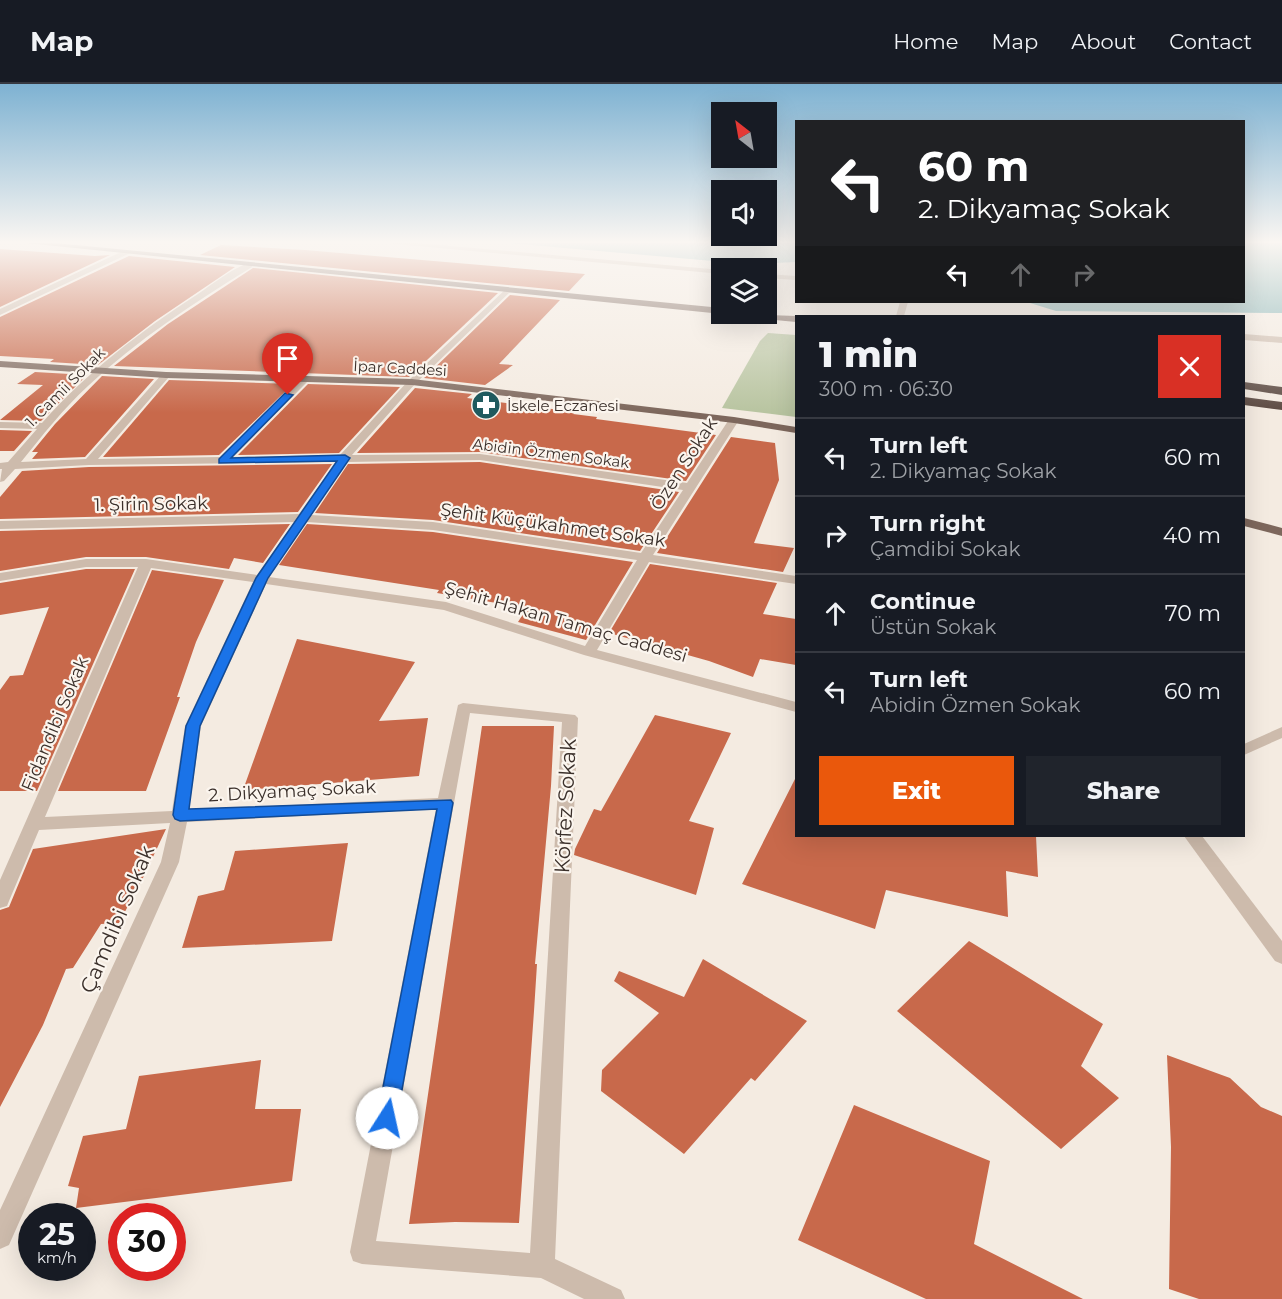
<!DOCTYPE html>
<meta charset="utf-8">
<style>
:root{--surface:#171b24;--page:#20242c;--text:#f1f3f6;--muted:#9ea1a6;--line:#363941;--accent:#ea580c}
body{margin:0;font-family:Montserrat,sans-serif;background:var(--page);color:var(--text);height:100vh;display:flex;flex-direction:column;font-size:22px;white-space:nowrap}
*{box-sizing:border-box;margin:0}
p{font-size:20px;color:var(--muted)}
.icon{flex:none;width:33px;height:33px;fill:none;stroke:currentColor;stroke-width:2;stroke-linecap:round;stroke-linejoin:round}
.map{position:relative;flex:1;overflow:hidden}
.details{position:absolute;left:795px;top:231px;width:450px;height:522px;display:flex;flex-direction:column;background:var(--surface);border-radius:0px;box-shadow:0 6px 24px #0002}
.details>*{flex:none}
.guide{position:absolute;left:795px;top:36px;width:450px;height:183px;border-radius:0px;box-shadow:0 6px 24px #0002;background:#202124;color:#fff;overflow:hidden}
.needle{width:39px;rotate:329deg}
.tools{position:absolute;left:711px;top:18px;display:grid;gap:12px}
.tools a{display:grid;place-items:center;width:66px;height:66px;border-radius:0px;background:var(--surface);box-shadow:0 6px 24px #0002;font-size:30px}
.speed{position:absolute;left:18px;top:1119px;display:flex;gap:12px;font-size:30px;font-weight:700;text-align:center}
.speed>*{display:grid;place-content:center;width:78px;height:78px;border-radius:50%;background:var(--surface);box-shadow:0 6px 24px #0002;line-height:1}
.speed small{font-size:15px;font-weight:400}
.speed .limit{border:9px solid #d22;background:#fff;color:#111}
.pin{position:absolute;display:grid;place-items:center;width:51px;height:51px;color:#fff;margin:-62px -26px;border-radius:50% 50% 50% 0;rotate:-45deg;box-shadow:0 0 6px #0007}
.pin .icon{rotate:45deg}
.me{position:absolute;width:66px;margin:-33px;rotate:10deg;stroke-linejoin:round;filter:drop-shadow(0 0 4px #0008)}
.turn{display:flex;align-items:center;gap:21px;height:126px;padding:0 24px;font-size:27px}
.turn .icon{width:78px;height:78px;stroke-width:2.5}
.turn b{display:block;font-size:42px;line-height:51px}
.lanes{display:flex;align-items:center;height:57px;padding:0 24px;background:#0003;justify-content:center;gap:30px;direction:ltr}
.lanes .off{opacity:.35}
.round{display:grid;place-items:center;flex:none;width:63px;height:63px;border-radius:0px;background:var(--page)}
.headline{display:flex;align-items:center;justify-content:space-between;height:102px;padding:0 24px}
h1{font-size:36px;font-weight:800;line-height:45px}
.button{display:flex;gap:12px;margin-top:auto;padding:12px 24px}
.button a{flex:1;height:69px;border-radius:0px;background:var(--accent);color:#fff;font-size:24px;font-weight:800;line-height:69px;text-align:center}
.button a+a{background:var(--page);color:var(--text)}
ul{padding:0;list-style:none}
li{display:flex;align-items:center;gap:18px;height:78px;padding:0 24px;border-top:2px solid var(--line)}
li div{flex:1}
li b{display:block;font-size:22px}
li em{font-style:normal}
header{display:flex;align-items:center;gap:36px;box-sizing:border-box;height:84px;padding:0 30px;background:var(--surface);border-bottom:2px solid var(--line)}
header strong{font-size:28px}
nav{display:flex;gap:33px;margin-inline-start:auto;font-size:21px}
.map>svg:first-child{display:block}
</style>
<header>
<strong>Map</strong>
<nav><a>Home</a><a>Map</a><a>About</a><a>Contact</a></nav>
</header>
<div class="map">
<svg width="1282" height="1215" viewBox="0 0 1282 1215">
<rect width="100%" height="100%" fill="#f4ebe1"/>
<polygon fill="#b8c4a0" points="768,249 796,251 796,333 722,324 760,257"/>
<g fill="#7fb0b2">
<polygon points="508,159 796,159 796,178 747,180"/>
<polygon points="1244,159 1282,159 1282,229 1056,227 1030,219 999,218 1244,218"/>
</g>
<g fill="#c8694b">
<polygon points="221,161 305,166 585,190 569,207 200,171"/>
<polygon points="0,165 95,172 110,171 0,223"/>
<polygon points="129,172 235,183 155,237 98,281 50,278 54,275 0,272 0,233"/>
<polygon points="253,184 498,209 409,293 114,282 168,240"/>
<polygon points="510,211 560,216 499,280 513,281 485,301 424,294"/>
<polygon points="35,288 87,291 41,337 0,336 43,301 17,300"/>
<polygon points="102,292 154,295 85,373 32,375 38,368 32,368 55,340"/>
<polygon points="169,296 293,300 219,371 103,373"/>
<polygon points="308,300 400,303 339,369 238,371"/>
<polygon points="415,304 472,310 467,314 575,328 573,330 597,333 596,335 716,351 686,397 480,368 357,369"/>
<polygon points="0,346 32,347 14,367 0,367"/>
<polygon points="731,353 775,359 779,396 754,459 794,464 783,488 657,469"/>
<polygon points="480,378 679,408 640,467 433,436 315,429 348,380"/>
<polygon points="332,380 298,428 0,435 0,413 22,387 89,383"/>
<polygon points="290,440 263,479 234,474 229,485 146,473 86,473 0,487 0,447"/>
<polygon points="307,440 433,448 633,478 586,556 518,538 527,524 437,509 439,506 279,481"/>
<polygon points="650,480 777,499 763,530 796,535 796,581 760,575 753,593 709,577 609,549"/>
<polygon points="86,485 135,485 37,707 0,707 0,606 10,592 23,591 49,523 0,531 0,499"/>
<polygon points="152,486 224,496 196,558 177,613 180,613 146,707 58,707"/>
<polygon points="297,555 415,578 379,637 428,634 419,692 243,706"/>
<polygon points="655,631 731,649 689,737 714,744 696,811 574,771 575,765 594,725 601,727"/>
<polygon points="482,642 554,642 551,702 535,880 537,880 534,927 519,1139 455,1138 409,1140"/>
<polygon points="796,693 796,752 1036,752 1038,793 1006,787 1008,833 886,806 875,845 742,800"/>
<polygon points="166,745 145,790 119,839 101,840 73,884 66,885 43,941 0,1023 0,826 9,823 33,765"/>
<polygon points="348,759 332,857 182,864 198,812 224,806 235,767"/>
<polygon points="969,857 1103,940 1081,982 1119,1014 1061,1065 897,927"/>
<polygon points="703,875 807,937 755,997 751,994 684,1070 601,1007 602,986 659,929 614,897 619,887 684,913"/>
<polygon points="1167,971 1230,994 1261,1023 1282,1032 1282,1215 1199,1215 1169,1205 1171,1063"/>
<polygon points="261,976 255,1025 301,1025 292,1097 76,1124 79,1104 68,1102 83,1052 126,1045 139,992"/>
<polygon points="854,1021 990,1077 974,1160 1083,1215 926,1215 798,1156"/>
</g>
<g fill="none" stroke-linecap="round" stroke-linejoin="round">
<g fill="#cdbbac" fill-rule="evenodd">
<polygon points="385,159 417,159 722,186 722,190"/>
<polygon points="123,167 130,169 0,231 0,225"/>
<path d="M249,179h3v4c-57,35 -115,73 -164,119 -25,23 -46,50 -67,76l65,-3 77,-86 3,-1 5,3 -2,2 -71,82 122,-2 85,-81 5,3 -2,2 -75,76 107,-2 69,-75 98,-92 4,2 -1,2 -95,92 -63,71 128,-1 207,29 43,-65h8l1,2 -86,135 143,21v8l-147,-22 -52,88 199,52v10l-212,-57 -140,-45 -178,-26 -65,142 -12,84 249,-12 20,-93 5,-2 112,12 3,3 -23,541 66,31 4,9h-41l-43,-21 -179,-14 -9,-3 -3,-9 86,-443 -249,13 -8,40 -170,383 -9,4v-39l161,-348 9,-39 -131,7 -30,71 -2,5 -7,2v-28l138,-313h-52l-86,14v-8l86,-14h60l111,16 37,-53 -294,7v-8l299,-7 37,-52 -247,3 -74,4 -11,12 -4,1 2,-13h-2v-6l8,-1 29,-33 -37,-1v-6l42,1c45,-51 99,-92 156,-129 16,-11 33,-25 51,-31zM480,376l203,30 -42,63 -208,-31 -122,-7 36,-53zM306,438l127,8 204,30 -52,86 -139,-44 -177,-25zM151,484l102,14 -68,144 -13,85 -127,6zM470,629l92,9 -32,531 -154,-12z"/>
<polygon points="766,190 796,192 796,196 766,194"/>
<polygon points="900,218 908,218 904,232 896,232"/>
<polygon points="1244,250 1282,253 1282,259 1244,256"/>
<polygon points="1282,643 1282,654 1244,671 1244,660"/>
<polygon points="1184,752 1202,752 1282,857 1282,880 1275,877"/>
</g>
<g fill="#7d675c" fill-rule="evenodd">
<polygon points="26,159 55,159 722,224 722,230"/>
<polygon points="739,230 796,232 796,238 743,233"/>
<polygon points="0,277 166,288 412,295 734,333 796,343 796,349 734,339 412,301 166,294 0,283"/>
<polygon points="1244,434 1282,444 1282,452 1244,442"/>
</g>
<g fill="#5c4a42" fill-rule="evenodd">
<polygon points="1244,298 1282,303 1282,311 1244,305"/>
<polygon points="1244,313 1282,318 1282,326 1244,321"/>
</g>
</g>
<linearGradient id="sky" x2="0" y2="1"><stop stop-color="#7eb2d2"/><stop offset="0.48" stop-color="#faf6f2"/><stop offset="1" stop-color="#faf6f2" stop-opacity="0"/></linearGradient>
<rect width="1282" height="329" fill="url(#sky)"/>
<polygon fill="#1a73e8" stroke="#114b97" stroke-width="1.5" points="285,309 293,311 231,374 345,371 350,374 268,494 200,642 189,725 451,716 453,719 397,1034 394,1040 387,1043 380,1040 377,1034 437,725 180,737 175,735 173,731 186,642 256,494 337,377 219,379 219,375"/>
<defs>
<g id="pharmacy-disc" transform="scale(1.5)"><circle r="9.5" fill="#1f5a5e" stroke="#fbf5ee"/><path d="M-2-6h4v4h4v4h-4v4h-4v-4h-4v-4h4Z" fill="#fff"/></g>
</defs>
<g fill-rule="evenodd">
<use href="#pharmacy-disc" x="486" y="321"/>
</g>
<g text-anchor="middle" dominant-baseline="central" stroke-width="4.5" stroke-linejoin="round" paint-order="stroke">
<g font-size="15" fill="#3b302b" stroke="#fbf5ee">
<text transform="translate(400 284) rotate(3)">İpar Caddesi</text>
<text transform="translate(65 303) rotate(-45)">1. Camii Sokak</text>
<text transform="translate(551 369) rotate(7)">Abidin Özmen Sokak</text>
</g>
<g font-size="15" fill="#3b302b" stroke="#fbf5ee" text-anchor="start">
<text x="507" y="321">İskele Eczanesi</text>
</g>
<g font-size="18" fill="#3b302b" stroke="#fbf5ee">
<text transform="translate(684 380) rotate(-57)">Özen Sokak</text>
<text transform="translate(151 420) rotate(-1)">1. Şirin Sokak</text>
<text transform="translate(553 441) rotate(8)">Şehit Küçükahmet Sokak</text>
<text transform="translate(566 538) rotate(16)">Şehit Hakan Tamaç Caddesi</text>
<text transform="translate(55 640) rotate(-67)">Fidandibi Sokak</text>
<text transform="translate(292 707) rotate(-3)">2. Dikyamaç Sokak</text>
</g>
<g font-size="21" fill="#3b302b" stroke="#fbf5ee">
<text transform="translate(565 722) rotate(-87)">Körfez Sokak</text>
<text transform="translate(117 835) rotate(-67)">Çamdibi Sokak</text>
</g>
</g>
</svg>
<div class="tools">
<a><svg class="needle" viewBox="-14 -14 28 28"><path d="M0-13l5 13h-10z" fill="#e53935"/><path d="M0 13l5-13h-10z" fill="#9ea1a6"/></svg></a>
<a><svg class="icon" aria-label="sound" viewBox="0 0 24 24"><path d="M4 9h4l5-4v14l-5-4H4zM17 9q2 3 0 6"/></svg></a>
<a><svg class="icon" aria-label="layers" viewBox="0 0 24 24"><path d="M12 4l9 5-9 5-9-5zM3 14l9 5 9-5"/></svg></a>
</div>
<div class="speed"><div>25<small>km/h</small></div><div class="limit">30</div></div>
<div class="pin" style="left:288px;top:311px;background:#d93025"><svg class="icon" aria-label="arrive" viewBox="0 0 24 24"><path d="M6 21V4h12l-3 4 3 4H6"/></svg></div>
<svg class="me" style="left:387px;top:1034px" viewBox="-20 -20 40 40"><circle r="19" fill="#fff"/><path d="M0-13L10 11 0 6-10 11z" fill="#1a73e8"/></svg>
<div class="guide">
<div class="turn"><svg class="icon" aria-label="left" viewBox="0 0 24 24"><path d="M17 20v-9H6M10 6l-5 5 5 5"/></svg><div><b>60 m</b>2. Dikyamaç Sokak</div></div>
<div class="lanes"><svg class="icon" aria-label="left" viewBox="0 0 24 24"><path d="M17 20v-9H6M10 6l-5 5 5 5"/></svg><svg class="icon off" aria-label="ahead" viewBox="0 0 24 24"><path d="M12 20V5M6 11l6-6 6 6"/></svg><svg class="icon off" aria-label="right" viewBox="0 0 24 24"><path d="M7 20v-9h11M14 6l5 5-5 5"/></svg></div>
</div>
<section class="details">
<div class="headline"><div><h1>1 min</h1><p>300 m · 06:30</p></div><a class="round" style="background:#d93025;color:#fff"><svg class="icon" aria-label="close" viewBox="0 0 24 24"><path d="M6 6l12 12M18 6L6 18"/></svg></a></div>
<ul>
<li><svg class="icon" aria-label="left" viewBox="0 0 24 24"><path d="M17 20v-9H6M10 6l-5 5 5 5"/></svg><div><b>Turn left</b><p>2. Dikyamaç Sokak</p></div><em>60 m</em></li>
<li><svg class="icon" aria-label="right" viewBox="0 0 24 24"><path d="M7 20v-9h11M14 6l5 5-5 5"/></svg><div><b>Turn right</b><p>Çamdibi Sokak</p></div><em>40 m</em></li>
<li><svg class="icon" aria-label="ahead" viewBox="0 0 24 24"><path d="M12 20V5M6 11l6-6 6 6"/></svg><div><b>Continue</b><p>Üstün Sokak</p></div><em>70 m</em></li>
<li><svg class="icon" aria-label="left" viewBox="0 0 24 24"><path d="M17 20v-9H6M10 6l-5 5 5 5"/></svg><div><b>Turn left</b><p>Abidin Özmen Sokak</p></div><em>60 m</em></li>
</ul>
<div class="button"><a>Exit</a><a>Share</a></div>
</section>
</div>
